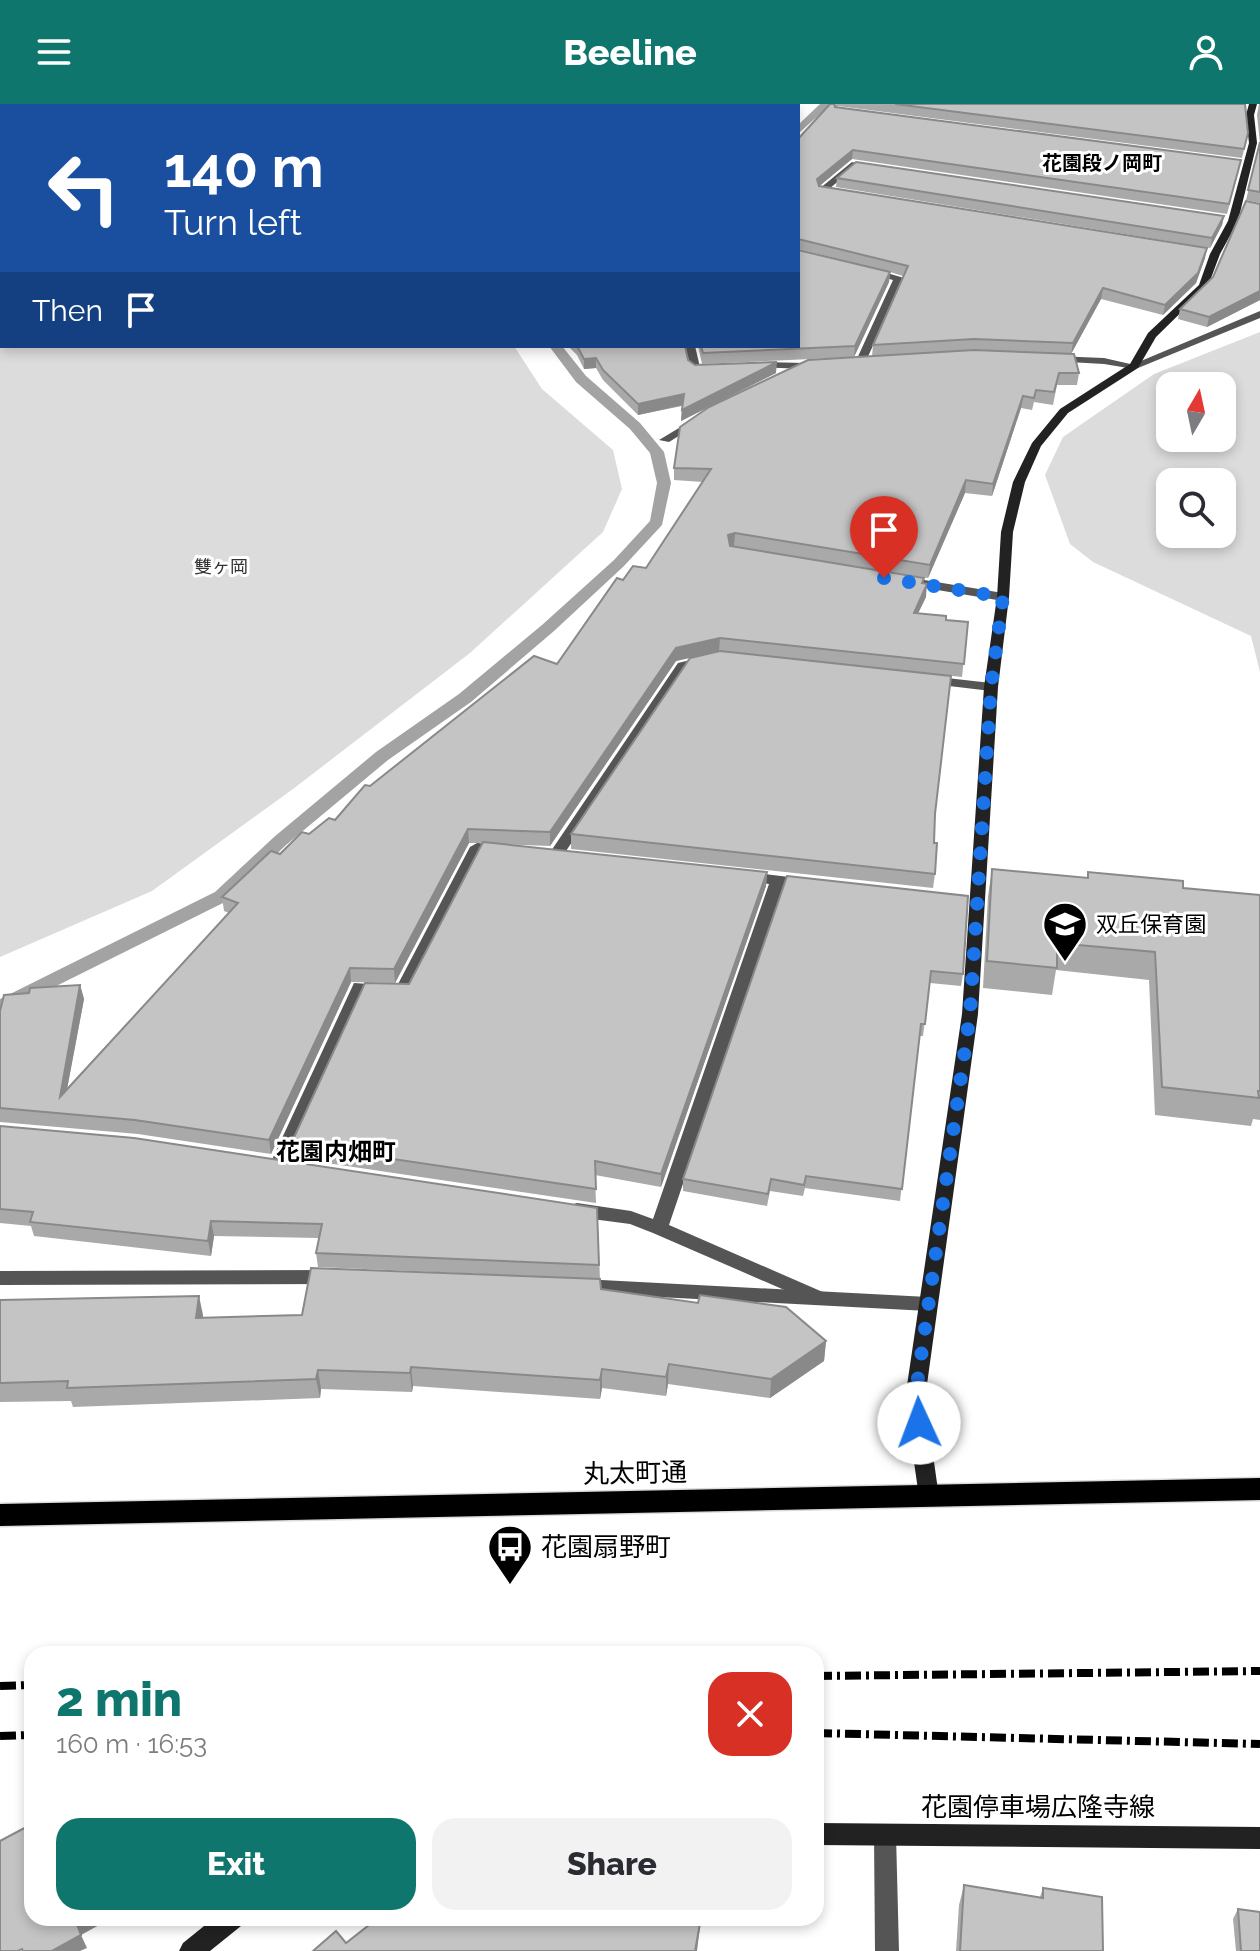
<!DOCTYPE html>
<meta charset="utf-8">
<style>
:root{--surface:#fff;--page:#f2f2f3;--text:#2b2b33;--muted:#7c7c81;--accent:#0f766e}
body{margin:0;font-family:Raleway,"Noto Sans JP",sans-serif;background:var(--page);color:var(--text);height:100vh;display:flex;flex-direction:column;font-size:30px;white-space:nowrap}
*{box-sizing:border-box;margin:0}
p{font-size:26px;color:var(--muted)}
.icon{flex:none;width:44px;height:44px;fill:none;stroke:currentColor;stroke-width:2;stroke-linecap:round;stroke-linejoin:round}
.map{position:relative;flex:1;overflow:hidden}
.drawer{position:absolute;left:24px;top:1542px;width:800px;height:280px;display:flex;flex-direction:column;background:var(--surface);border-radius:24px;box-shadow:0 4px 12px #0003}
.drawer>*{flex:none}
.banner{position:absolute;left:0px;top:0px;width:800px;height:244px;box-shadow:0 4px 12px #0003;background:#1a4fa0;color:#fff;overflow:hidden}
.needle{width:52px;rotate:9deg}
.buttons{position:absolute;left:1156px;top:268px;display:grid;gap:16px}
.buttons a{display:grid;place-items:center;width:80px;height:80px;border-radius:16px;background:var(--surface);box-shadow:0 4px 12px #0003;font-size:40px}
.pin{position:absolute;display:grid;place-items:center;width:68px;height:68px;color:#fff;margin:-82px -34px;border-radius:50% 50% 50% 0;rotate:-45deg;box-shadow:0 0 8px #0007}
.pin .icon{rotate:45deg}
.me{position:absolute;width:88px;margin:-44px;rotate:358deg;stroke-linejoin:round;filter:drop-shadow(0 0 6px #0008)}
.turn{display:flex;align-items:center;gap:28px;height:168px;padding:0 32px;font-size:36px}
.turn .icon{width:104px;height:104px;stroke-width:2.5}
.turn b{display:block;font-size:56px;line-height:68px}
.then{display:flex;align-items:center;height:76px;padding:0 32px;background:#0003;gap:16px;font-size:30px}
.round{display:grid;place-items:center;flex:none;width:84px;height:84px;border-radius:24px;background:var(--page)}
.headline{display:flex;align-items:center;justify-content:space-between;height:136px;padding:0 32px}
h1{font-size:48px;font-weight:800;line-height:60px;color:var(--accent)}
.primary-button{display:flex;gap:16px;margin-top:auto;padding:16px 32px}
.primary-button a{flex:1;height:92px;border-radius:24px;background:var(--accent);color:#fff;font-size:32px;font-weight:800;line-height:92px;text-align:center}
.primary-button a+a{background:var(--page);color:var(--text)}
header{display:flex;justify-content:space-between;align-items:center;height:104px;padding:0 32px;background:var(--accent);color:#fff;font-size:36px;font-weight:800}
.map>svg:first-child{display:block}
</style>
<header><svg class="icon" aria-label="menu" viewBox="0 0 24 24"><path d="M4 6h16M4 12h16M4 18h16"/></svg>Beeline<svg class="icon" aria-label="person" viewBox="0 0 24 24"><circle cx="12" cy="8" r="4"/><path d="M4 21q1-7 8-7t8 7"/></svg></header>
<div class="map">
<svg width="1260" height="1847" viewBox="0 0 1260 1847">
<rect width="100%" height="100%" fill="#fff"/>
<g fill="#dcdcdc" fill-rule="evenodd">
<polygon points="0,0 736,0 2,2 2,242 514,242 542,285 613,346 622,385 603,428 470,549 293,685 152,787 0,853"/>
<path d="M1260,228v340l-9,-36 -158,-74 -23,-18 -25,-69 18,-38 91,-63zM1170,282h52v52h-52zM1170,378h52v52h-52z"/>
</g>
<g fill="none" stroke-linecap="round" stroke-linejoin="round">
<g fill="#a3a3a3" fill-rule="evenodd">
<polygon points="820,0 831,0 798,30 798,21"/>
<polygon points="549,242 562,242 586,272 640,319 664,348 671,379 662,421 624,462 554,527 471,598 388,656 286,741 229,796 0,910 0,895 215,788 274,733 376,648 459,590 542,521 614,456 650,417 657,379 650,349 630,325 576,278"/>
</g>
<g stroke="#dbdbdb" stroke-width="3">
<polygon id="primary" points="1260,1374 1260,1396 0,1422 0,1400"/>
</g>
<g fill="#555" fill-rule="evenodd">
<polygon points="852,58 876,64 872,67 854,64 829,85 839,87 839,91 819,89 819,85"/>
<polygon points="870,164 904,174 865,259 860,262 855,259 893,176 867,169 865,167"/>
<polygon points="685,242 695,242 700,263 714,263 714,267 692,268"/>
<polygon points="1055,252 1104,254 1139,262 1134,265 1104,260 1051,257 1051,253"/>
<polygon points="757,258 805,259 810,262 805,265 753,263 753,259"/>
<polygon points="694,315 698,316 698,320 669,338 659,336"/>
<polygon points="906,473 1003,489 1009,493 1003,497 902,480 902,474"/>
<polygon points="707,552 712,553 712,559 688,565 566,747 577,749 579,752 577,755 551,753 549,750 678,559"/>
<polygon points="929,572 991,579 998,583 991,587 924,579 922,576"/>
<polygon points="477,739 499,741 506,745 499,749 482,748 408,892 365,889 288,1060 285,1064 273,1064 270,1060 354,879 397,882 470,743"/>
<polygon points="746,768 806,775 813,780 806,785 784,782 669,1121 825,1189 828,1194 825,1199 819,1201 653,1129 630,1120 577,1113 571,1111 568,1106 571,1101 577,1099 631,1107 653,1115 769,780 741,776 739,773"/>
</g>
<g fill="#555" fill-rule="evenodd">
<polygon points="1260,207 1260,214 1138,264 1129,262"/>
<polygon points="331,1166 337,1168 340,1173 337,1178 331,1180 0,1181 0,1167"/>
<polygon points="582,1175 928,1193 934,1195 937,1200 934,1205 928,1207 582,1189 576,1187 573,1182 576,1177"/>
<polygon points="885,1720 893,1723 896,1731 899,1847 875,1847 874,1731 877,1723"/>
</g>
<g fill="#222" fill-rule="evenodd">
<polygon points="1249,0 1257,0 1254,11 1257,39 1238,117 1220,150 1208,182 1156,233 1138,264 1068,309 1041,342 1025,378 1013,428 1009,493 998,583 978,910 925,1295 939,1393 936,1399 929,1401 922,1399 919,1393 905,1295 962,910 984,583 997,493 1001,428 1013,378 1032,339 1060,305 1130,260 1148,229 1199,181 1210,150 1228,117 1249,39 1246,11"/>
<polygon points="816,1719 1260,1723 1260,1745 816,1741"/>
<polygon points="214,1814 245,1814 241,1822 210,1847 179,1847 183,1839"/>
</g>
<use href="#primary" fill="#000" fill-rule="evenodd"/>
<g stroke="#000" stroke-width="8" stroke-dasharray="16 5 3 5" stroke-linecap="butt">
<polyline points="816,1572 1260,1567"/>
<polyline points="0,1582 32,1581"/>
<polyline points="816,1629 1260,1640"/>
<polyline points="0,1632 32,1631"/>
</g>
</g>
<g fill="#a9a9a9">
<polygon points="830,0 1246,0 1245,3 1248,29 1242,54 838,2 837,3 1239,66 1227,110 852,55 819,82 1205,154 1196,179 1163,211 1101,195 1071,250 1079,269 1077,281 1057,281 1053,301 1034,298 1032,306 1021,304 992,392 965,389 928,474 733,443 924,474 923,479 926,493 918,509 946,516 968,518 962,573 719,547 676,557 550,742 498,740 767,768 766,782 661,1083 595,1071 596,1099 293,1054 291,1040 409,880 482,739 469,739 395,879 351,878 271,1050 138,1030 0,1018 0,907 29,889 80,881 84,895 67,984 229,809 224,807 222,793 280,750 309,730 335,716 370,682 557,560 623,476 646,464 703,378 674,376 674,364 872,252 873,241 903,172 890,168 889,178 854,253 702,260 698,242 798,242 850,158 798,145 798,35"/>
<polygon points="1259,0 1260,0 1260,99 1246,96 1260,39 1257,11"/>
<polygon points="837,74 1224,112 1222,121 1210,144 836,83"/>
<polygon points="1260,100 1260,196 1207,223 1178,215 1180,205 1213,173"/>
<polygon points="568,242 685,242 688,256 695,261 776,269 681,317 682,302 638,311 603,276 596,264 584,265 577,251"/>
<polygon points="935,710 935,770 933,784 571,745 571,730"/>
<polygon points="992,765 1087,774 1088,768 1183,784 1260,791 1260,1016 1253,1015 1251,1022 1155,1011 1149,876 1056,866 1052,891 983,884 988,792"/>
<polygon points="787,772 963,870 961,882 930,879 923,932 919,932 900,1097 805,1084 803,1092 770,1087 767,1102 683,1087 683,1075"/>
<polygon points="0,1022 597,1104 600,1175 318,1163 316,1149 319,1134 214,1132 211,1152 34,1132 31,1122 0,1119"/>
<polygon points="601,1185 826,1237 824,1257 770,1294 668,1280 666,1292 602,1284 600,1295 413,1282 412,1288 321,1285 320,1294 73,1303 71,1297 0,1298 0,1196 203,1211 203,1214 302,1211"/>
<polygon points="964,1781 1040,1793 1043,1784 1103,1847 956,1847 959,1801"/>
<polygon points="1238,1805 1260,1847 1236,1847 1233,1815"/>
</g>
<g fill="#898989">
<polygon points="853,46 852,55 816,85 817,75"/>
<polygon points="1224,112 1222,121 1210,144 1212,134"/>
<polygon points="1207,144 1205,154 1196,179 1163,211 1165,201"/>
<polygon points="890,168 889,178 854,253 855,242"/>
<polygon points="1103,184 1101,195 1071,250 1073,239"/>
<polygon points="1260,187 1260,196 1207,223 1209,213"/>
<polygon points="596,254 596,264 584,265 584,255"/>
<polygon points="777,258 776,269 681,317 682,306"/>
<polygon points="684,290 683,301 638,311 638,300"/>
<polygon points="1023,292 1021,304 992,392 993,380"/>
<polygon points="966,376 965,389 928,474 930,461"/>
<polygon points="735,429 734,442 728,444 728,431"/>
<polygon points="927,480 926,493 912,522 914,509"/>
<polygon points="720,534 719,547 676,557 550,742 550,728 676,544"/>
<polygon points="468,725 469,739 395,879 394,865"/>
<polygon points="767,768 766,782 661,1083 661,1070"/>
<polygon points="350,864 351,878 271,1050 269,1036"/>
<polygon points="80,881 84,895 63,1007 60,993"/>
<polygon points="211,1117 214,1132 211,1152 208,1137"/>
<polygon points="199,1192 203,1211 200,1233 196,1214"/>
<polygon points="826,1237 824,1257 770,1294 771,1275"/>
<polygon points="669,1260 668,1280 666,1292 666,1273"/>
<polygon points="411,1263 413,1282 412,1288 410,1269"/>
<polygon points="602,1265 602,1284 600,1295 600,1276"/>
<polygon points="318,1266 321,1285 320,1294 316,1275"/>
<polygon points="84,1814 112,1814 81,1831 87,1844 80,1847 52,1847 76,1818"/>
<polygon points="701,1814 697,1847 695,1847"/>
</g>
<g fill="#c4c4c4" stroke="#898989" stroke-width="2">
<polygon points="830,0 834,0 835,3 1241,56 1229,100 853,46 817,75 819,82 1207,144 1198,169 1165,201 1103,184 1073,239 974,235 873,241 908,162 798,135 798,35"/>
<polygon points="895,0 1245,0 1248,29 1244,45"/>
<polygon points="1260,38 1260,88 1248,86"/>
<polygon points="856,58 1224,112 1212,134 837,74"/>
<polygon points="1246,97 1260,100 1260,187 1209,213 1180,205 1213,173"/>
<polygon points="798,146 890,168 855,242 703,249 701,242 798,242"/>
<polygon points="577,242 685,242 688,256 695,261 777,258 682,306 684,290 638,300 603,266 596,254 584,255"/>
<polygon points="974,246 1074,250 1079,269 1059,269 1054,288 1036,286 1034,294 1023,292 993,380 966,376 930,461 735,429 728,431 730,442 924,474 922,479 927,480 914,509 946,512 946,516 968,518 964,560 720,534 676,544 550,728 468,725 394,865 350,864 269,1036 135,1016 0,1004 0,907 4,891 29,889 30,884 80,881 60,993 238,799 222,793 271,747 280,750 302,728 309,730 329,714 335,716 365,681 370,682 534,552 557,560 617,474 623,476 633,462 646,464 711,365 674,364 680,323 709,303 808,256"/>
<polygon points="720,547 951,572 935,710 934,739 937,739 935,770 571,730 690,554"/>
<polygon points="483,738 767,768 661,1070 595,1057 596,1085 291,1040 365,879 409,880"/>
<polygon points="992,765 1088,774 1088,768 1183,777 1183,784 1260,791 1260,987 1258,987 1259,994 1162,983 1155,848 1057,839 1057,864 987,857"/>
<polygon points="787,772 968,792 963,870 931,867 925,920 921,920 902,1085 806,1072 804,1081 771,1075 768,1090 683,1075"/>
<polygon points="0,1022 134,1034 597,1104 599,1161 316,1149 322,1120 211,1117 208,1137 30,1118 33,1108 0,1105"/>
<polygon points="311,1164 600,1175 601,1185 698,1199 700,1191 786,1203 826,1237 771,1275 669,1260 666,1273 602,1265 600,1276 411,1263 410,1269 318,1266 316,1275 67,1284 68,1277 0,1279 0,1196 199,1192 196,1214 302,1211"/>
<polygon points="32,1720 32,1814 84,1814 76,1818 81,1831 52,1847 23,1847 22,1845 18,1847 0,1847 0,1737"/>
<polygon points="964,1781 1043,1794 1043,1784 1102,1793 1103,1847 960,1847"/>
<polygon points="1238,1805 1260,1808 1260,1847 1241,1847"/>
<polygon points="378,1814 701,1814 695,1847 313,1847 336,1827 346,1839"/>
</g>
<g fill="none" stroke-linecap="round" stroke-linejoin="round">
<polyline stroke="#1a73e8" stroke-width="14" stroke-dasharray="0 25.2" points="884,474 1003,493 991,583 970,910 915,1295 919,1319"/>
</g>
<defs>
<g id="school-pin" transform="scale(2.3)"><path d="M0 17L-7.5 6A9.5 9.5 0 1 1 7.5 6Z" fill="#000" stroke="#fff"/><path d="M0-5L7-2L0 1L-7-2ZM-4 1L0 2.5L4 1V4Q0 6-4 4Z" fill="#fff"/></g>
<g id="bus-pin" transform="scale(2.3)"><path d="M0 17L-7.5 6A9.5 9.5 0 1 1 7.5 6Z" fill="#000" stroke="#fff"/><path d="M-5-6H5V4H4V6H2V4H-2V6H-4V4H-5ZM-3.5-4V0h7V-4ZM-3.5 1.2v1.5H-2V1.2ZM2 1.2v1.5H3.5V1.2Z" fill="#fff"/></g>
</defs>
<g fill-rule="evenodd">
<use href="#school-pin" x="1065" y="820"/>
<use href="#bus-pin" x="510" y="1443"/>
</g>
<g text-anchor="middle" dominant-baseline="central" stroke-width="6" stroke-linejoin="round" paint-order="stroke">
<g font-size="18" fill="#333" stroke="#fff">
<text x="221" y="462">雙ヶ岡</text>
</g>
<g font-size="20" font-weight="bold" fill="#000" stroke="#fff">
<text x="1102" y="59">花園段ノ岡町</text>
</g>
<g font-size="22" fill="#000" stroke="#fff" text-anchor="start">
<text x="1096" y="820">双丘保育園</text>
</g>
<g font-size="24" font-weight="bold" fill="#000" stroke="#fff">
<text x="336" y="1047">花園内畑町</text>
</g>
<g font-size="26" fill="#000" stroke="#fff">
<text transform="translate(635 1369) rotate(-1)">丸太町通</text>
<text x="1038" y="1703">花園停車場広隆寺線</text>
</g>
<g font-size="26" fill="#000" stroke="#fff" text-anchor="start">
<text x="541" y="1443">花園扇野町</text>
</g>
</g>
</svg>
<div class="buttons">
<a><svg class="needle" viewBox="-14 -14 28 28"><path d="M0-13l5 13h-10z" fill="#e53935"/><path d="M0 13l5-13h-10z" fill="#7c7c81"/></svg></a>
<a><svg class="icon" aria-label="search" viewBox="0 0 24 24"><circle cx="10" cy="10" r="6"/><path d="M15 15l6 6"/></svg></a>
</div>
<div class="pin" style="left:884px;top:474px;background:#d93025"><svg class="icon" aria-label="arrive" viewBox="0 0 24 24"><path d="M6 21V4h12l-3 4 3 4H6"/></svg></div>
<svg class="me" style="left:919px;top:1319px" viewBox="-20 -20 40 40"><circle r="19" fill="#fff"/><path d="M0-13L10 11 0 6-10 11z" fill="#1a73e8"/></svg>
<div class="banner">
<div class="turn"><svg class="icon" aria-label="left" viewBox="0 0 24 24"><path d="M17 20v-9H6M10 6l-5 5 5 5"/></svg><div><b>140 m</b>Turn left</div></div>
<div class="then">Then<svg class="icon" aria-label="arrive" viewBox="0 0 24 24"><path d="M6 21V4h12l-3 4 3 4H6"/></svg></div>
</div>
<section class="drawer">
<div class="headline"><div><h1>2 min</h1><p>160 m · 16:53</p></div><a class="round" style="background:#d93025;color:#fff"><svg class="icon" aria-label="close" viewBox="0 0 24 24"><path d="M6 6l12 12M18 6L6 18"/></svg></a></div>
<div class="primary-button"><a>Exit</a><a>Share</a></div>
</section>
</div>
